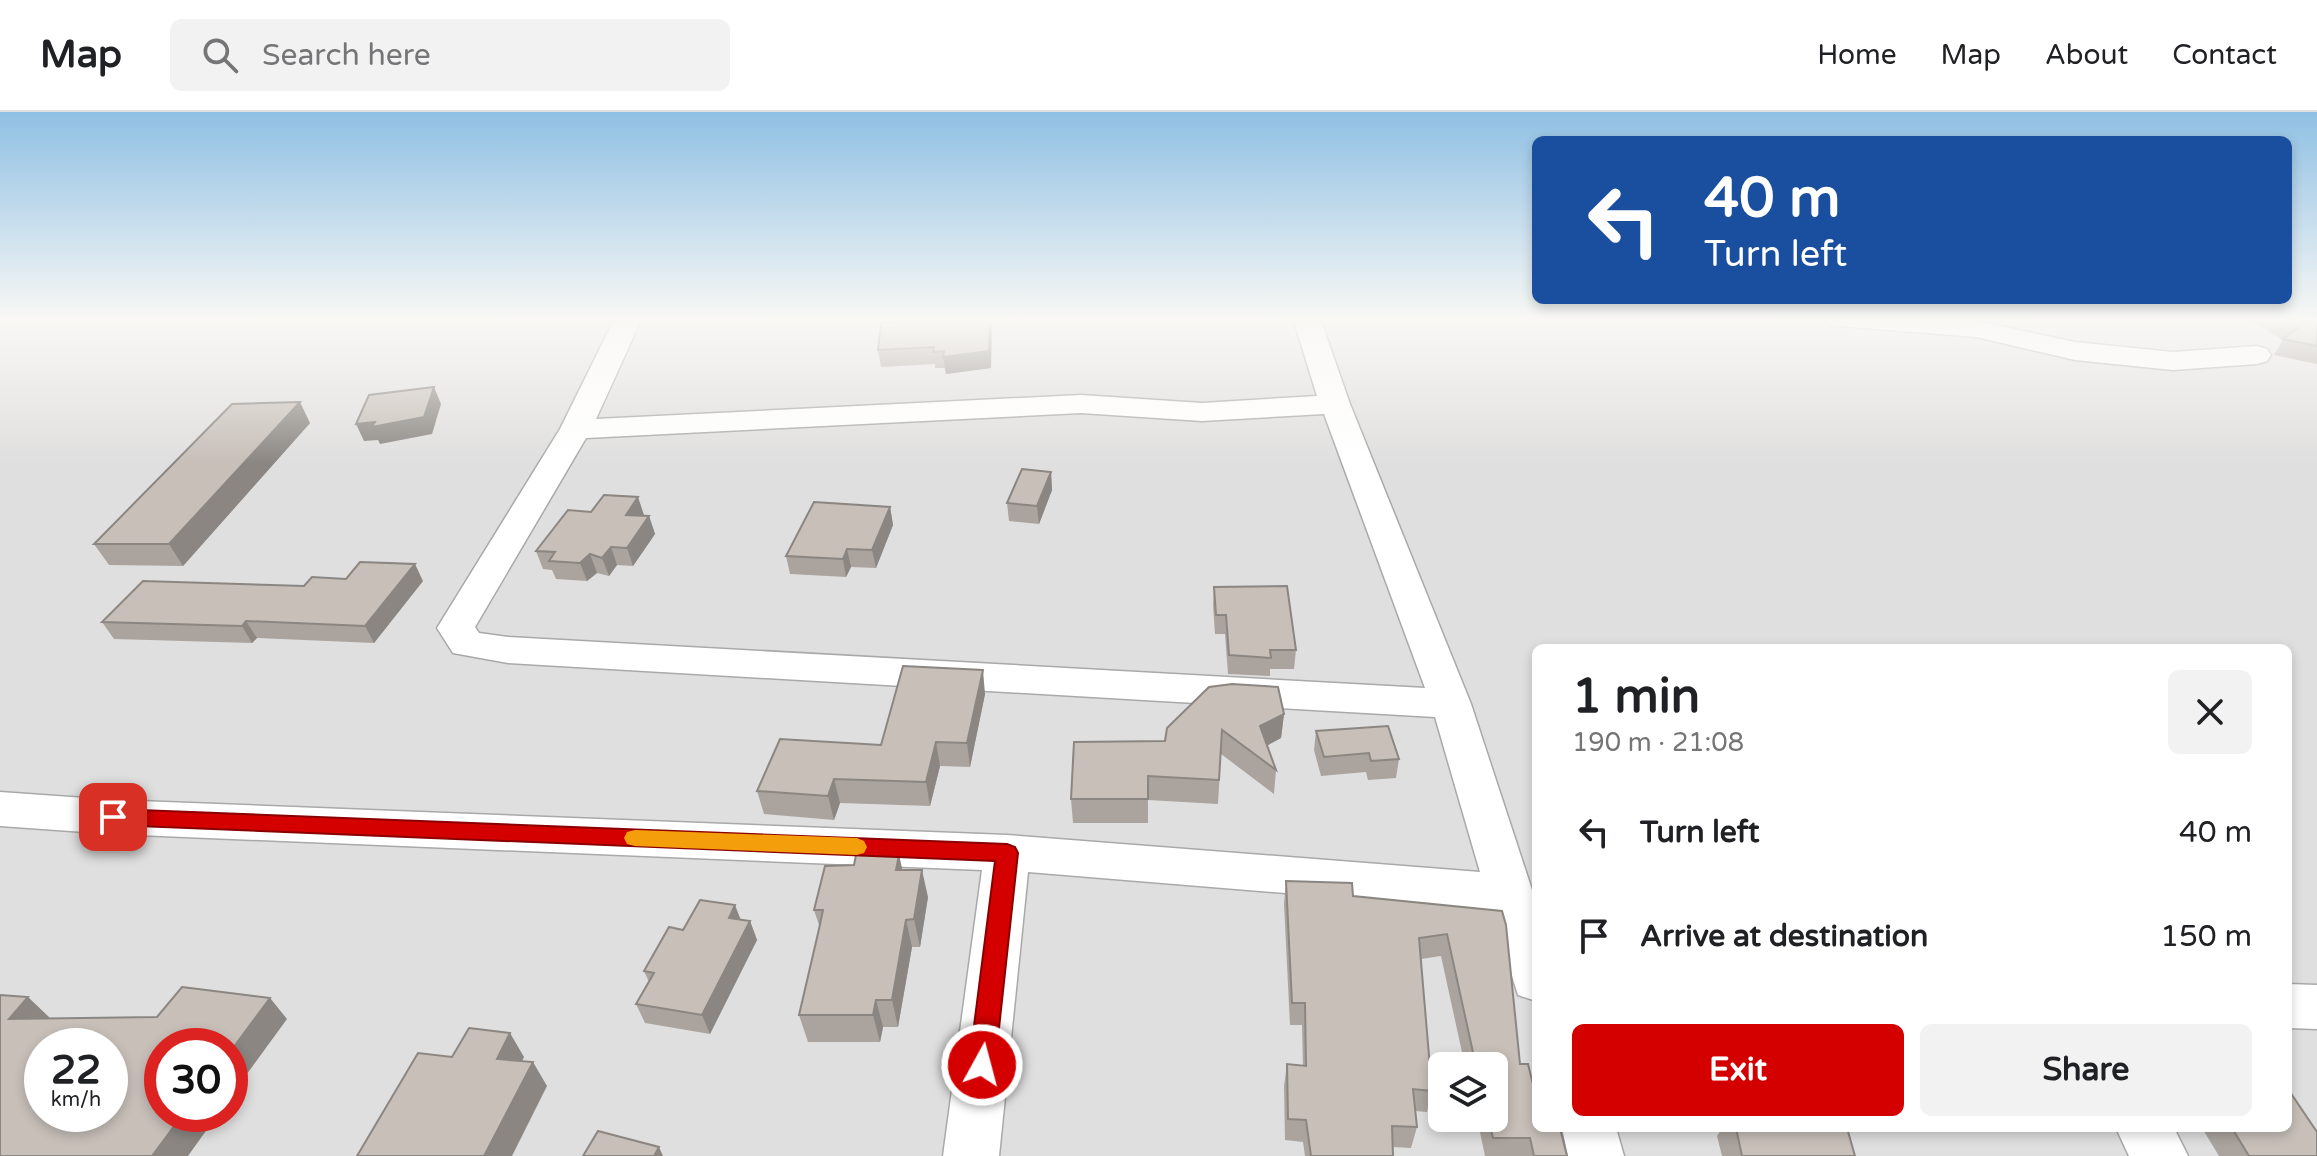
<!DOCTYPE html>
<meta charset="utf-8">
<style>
:root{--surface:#fff;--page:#f2f2f2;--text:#202124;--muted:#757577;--line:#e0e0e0;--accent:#d40000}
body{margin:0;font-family:"Varela Round",sans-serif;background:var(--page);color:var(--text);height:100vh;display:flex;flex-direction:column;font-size:30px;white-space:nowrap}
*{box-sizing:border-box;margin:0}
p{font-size:26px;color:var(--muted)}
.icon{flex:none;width:44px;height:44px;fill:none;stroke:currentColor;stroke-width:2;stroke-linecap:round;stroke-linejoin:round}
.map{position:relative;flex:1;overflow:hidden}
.panel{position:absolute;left:1532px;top:532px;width:760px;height:488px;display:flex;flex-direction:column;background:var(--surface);border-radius:12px;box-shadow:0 4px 12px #0003}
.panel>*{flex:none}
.banner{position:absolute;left:1532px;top:24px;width:760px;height:168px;border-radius:12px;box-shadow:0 4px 12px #0003;background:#1a4fa0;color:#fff;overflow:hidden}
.controls{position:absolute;left:1428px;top:940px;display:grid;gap:16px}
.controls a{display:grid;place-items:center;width:80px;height:80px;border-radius:12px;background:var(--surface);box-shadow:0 4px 12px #0003;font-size:40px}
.speed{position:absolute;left:24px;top:916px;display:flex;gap:16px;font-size:40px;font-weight:700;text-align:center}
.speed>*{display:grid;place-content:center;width:104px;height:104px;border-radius:50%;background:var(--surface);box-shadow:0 4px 12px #0003;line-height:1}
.speed small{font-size:20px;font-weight:400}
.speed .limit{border:12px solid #d22;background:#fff;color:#111}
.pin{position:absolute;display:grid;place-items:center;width:68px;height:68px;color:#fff;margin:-34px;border-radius:16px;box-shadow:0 4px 12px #0006}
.me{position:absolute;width:88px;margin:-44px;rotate:7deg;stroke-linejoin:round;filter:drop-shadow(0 0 6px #0008)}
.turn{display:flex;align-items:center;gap:28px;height:168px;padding:0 40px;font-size:36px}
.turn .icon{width:104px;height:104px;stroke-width:2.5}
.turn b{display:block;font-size:56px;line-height:68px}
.round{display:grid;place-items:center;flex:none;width:84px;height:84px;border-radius:12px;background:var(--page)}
.overview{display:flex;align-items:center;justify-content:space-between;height:136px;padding:0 40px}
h1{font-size:48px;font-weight:800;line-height:60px}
.button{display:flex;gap:16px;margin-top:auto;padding:16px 40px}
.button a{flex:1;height:92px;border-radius:12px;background:var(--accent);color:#fff;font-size:32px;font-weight:800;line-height:92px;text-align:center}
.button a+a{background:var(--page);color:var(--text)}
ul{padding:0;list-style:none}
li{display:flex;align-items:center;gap:24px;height:104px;padding:0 40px}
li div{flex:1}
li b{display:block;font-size:30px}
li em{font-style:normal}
header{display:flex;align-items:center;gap:48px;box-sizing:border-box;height:112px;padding:0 40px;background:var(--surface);border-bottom:2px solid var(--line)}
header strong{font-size:38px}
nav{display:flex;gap:44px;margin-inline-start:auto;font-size:28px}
.search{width:560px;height:72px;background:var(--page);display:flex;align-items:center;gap:20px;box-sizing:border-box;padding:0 28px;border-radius:12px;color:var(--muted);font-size:30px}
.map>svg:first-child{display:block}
</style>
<header>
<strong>Map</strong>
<div class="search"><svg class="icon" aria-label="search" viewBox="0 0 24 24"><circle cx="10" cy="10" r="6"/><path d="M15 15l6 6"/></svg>Search here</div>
<nav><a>Home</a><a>Map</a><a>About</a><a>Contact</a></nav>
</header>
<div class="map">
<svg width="2317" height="1044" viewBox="0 0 2317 1044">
<rect width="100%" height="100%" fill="#f2efe9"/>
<path fill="#e0dfdf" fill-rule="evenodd" d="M0,206h2317v838h-2317zM1536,536h752v480h-752zM42,934h68v68h-68zM162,934h68v68h-68zM1442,954h52v52h-52z"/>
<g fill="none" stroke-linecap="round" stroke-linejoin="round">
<g stroke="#a9a9a9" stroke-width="3">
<g id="street">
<path d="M615,206h27l-46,101 485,-24 121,8 115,-7 -24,-78h27l30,86 121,300 62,189 3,108 -18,-6 -27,-85 -463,-38 -29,284h-56l39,-286 -869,-36 -113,-8v-34l113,8 894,35 473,37 -45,-155 -927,-54 -55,-10 -16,-25 123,-199zM1081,301l121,8 122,-7 101,274 -917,-51 -29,-4 -4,-6 111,-189z"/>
<polygon points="1825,206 1976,209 2075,230 2173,240 2257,234 2267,237 2271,243 2267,249 2257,252 2173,258 2075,248 1976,225 1839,214 1829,212"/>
<polygon points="2288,872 2317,873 2317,917 2288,916"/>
<polygon points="1562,1016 1616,1016 1624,1044 1568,1044"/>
<polygon points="2116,1016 2174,1016 2188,1044 2129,1044"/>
</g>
</g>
<use href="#street" fill="#fff" fill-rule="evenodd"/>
</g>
<g fill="#aba49e">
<polygon points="913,206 991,206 991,256 946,262 945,256 935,256 935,252 881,255 878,238"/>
<polygon points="2253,206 2317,206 2317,252 2274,243 2283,228 2251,209"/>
<polygon points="310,311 183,454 109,453 94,432"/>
<polygon points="1051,360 1052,378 1039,412 1009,409 1007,391"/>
<polygon points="890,395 893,413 876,456 851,455 846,465 790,462 786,444"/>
<polygon points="644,403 643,404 649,404 655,422 633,454 617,453 609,464 597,461 587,469 556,467 552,458 543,457 536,439"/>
<polygon points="423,469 374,531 257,526 252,531 114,527 102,510 304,474"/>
<polygon points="1214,475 1296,538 1294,557 1270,557 1270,564 1228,562 1225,522 1215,522 1213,493"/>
<polygon points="985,582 970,655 940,654 930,694 840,691 834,708 764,702 757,679 881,633"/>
<polygon points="1284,602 1281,626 1267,633 1276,658 1274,682 1221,642 1218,692 1148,688 1148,711 1073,711 1071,687 1165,629"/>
<polygon points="1316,619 1399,647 1396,666 1368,668 1366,660 1321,664 1314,638"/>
<polygon points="899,743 902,758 928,785 920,835 912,835 898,915 883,915 880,930 808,930 799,903 820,816 814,798 854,753"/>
<polygon points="1286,769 1353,784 1502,799 1520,952 1536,1016 1567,1044 1485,1044 1477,1006 1494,1006 1494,954 1465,954 1441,844 1421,847 1432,979 1427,1000 1415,999 1417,1015 1411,1036 1393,1035 1393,1044 1305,1044 1303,1030 1285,1028 1284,974 1287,952 1303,954 1302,913 1290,913 1284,792"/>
<polygon points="740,807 750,809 757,828 710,922 645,911 636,892 649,870 644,859 683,818"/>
<polygon points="1722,1016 1847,1016 1855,1044 1722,1044 1717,1024"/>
<polygon points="2202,1016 2288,1016 2317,1044 2219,1044"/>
</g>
<g fill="#8b8681">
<polygon points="990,206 991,206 992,213 991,256 946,262 943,245"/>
<polygon points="434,275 441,292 432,322 380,332 378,328 364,329 356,312"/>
<polygon points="300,290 310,311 183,454 169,432"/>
<polygon points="1051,360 1052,378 1039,412 1037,394"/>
<polygon points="638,385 644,403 632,421 626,403"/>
<polygon points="890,395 893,413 876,456 872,438"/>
<polygon points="649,404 655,422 633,454 627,436"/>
<polygon points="611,435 617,453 609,464 602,446"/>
<polygon points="847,437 851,455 846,465 843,447"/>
<polygon points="590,442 597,461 587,469 580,451"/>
<polygon points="415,452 423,469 374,531 365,514"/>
<polygon points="246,509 257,526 252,531 242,514"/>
<polygon points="983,558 985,582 970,655 967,631"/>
<polygon points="1284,602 1281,626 1259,638 1260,614"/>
<polygon points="936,630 940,654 930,694 926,670"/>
<polygon points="834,667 840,691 834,708 828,684"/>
<polygon points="899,743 905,770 896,758"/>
<polygon points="922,758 928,785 920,835 914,807"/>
<polygon points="735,793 742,811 729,806"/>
<polygon points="906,808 912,835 898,915 892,888"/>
<polygon points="750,809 757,828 710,922 702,903"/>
<polygon points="28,885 50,906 9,907"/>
<polygon points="270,886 287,907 230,985 230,940"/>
<polygon points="876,888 883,915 880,930 873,903"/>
<polygon points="510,921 524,945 512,971 497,947"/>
<polygon points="533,950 547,974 512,1044 484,1044"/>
<polygon points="183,1002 218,1002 188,1044 152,1044"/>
<polygon points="659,1035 663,1044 654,1044"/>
</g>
<g fill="#c7bfb8" stroke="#8b8681" stroke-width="2" fill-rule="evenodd">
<polygon points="898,206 990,206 989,239 943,245 944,239 933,240 934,235 878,238 881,211 898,210"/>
<polygon points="2281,206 2317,206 2317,234 2283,227 2298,216"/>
<polygon points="434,275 424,305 372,315 375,310 356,312 369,283"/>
<polygon points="300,290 169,432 94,432 232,292"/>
<polygon points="1022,357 1051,360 1037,394 1007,391"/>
<polygon points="604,383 638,385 626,403 649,404 627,436 611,435 602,446 590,442 580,451 549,449 555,440 536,439 568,398 591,400"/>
<polygon points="814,390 890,395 872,438 847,437 843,447 786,444"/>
<polygon points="360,450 415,452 365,514 246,509 242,514 102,510 143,469 304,474 312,465 346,467"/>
<polygon points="1287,474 1296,538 1270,538 1271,546 1229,543 1226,503 1216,503 1214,475"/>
<polygon points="903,554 983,558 967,631 936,630 926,670 834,667 828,684 757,679 780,627 881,633"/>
<polygon points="1232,572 1278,575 1284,602 1260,614 1276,658 1222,618 1219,668 1148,664 1148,687 1071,687 1074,630 1165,629 1167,616 1209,575"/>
<polygon points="1388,614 1399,647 1371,649 1369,641 1324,645 1316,619"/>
<polygon points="856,743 899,743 896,758 922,758 914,807 906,808 892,888 876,888 873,903 799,903 819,817 823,798 814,798 825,754 854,753"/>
<polygon points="1286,769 1352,771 1353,784 1502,799 1506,813 1520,952 1528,952 1536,984 1536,1016 1560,1016 1567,1044 1534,1044 1530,1026 1493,1026 1488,1006 1494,1006 1494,954 1476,954 1447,822 1419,826 1432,979 1413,977 1417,1015 1392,1014 1393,1044 1311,1044 1306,1008 1288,1007 1287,952 1306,954 1305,891 1292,891"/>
<polygon points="700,788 735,793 729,806 750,809 702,903 636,892 654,861 644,859 669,815 683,818"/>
<path d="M182,875l88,11 -40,54v-6h-68v68h21l-31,42h-152v-161l28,2 -19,22 148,-2zM42,934h68v68h-68z"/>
<polygon points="469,916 510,921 497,947 533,950 484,1044 357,1044 418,941 452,945"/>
<polygon points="2288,977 2317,1020 2317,1044 2249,1044 2232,1016 2288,1016"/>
<polygon points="1736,1016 1847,1016 1855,1044 1742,1044"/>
<polygon points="598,1019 659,1035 654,1044 583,1044"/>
</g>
<linearGradient id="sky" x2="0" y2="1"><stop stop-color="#8fc0e4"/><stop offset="0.59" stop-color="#f9f8f5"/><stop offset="1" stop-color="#f9f8f5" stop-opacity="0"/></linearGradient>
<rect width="2317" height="352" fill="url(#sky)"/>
<polygon fill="#d40000" stroke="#8a0000" stroke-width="2" points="113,697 1007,732 1015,735 1018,741 995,953 991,961 982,964 973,961 969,953 995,749 113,713 105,711 102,705 105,699"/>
<polygon fill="#f59e0b" points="635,718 857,726 864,729 867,735 864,741 857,743 635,734 627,732 624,726 627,720"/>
</svg>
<div class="controls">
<a><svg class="icon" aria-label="layers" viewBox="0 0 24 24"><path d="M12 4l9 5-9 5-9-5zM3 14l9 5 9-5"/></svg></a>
</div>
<div class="speed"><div>22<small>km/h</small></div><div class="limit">30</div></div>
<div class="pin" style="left:113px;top:705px;background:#d93025"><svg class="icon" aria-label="arrive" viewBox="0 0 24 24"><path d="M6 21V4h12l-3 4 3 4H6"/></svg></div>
<svg class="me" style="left:982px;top:953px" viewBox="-20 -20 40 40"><circle r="17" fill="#d40000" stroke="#fff" stroke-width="3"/><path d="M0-11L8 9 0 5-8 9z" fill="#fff"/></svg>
<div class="banner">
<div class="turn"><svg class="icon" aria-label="left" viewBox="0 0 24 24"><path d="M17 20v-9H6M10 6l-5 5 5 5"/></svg><div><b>40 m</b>Turn left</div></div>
</div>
<section class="panel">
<div class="overview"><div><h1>1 min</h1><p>190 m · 21:08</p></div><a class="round"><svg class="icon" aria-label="close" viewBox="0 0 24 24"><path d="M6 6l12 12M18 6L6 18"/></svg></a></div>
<ul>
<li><svg class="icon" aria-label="left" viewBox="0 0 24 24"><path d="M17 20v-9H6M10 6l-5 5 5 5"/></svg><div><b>Turn left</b></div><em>40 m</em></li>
<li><svg class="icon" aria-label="arrive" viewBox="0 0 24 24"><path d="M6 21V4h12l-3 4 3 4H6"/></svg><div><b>Arrive at destination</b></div><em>150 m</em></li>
</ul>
<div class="button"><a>Exit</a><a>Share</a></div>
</section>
</div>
